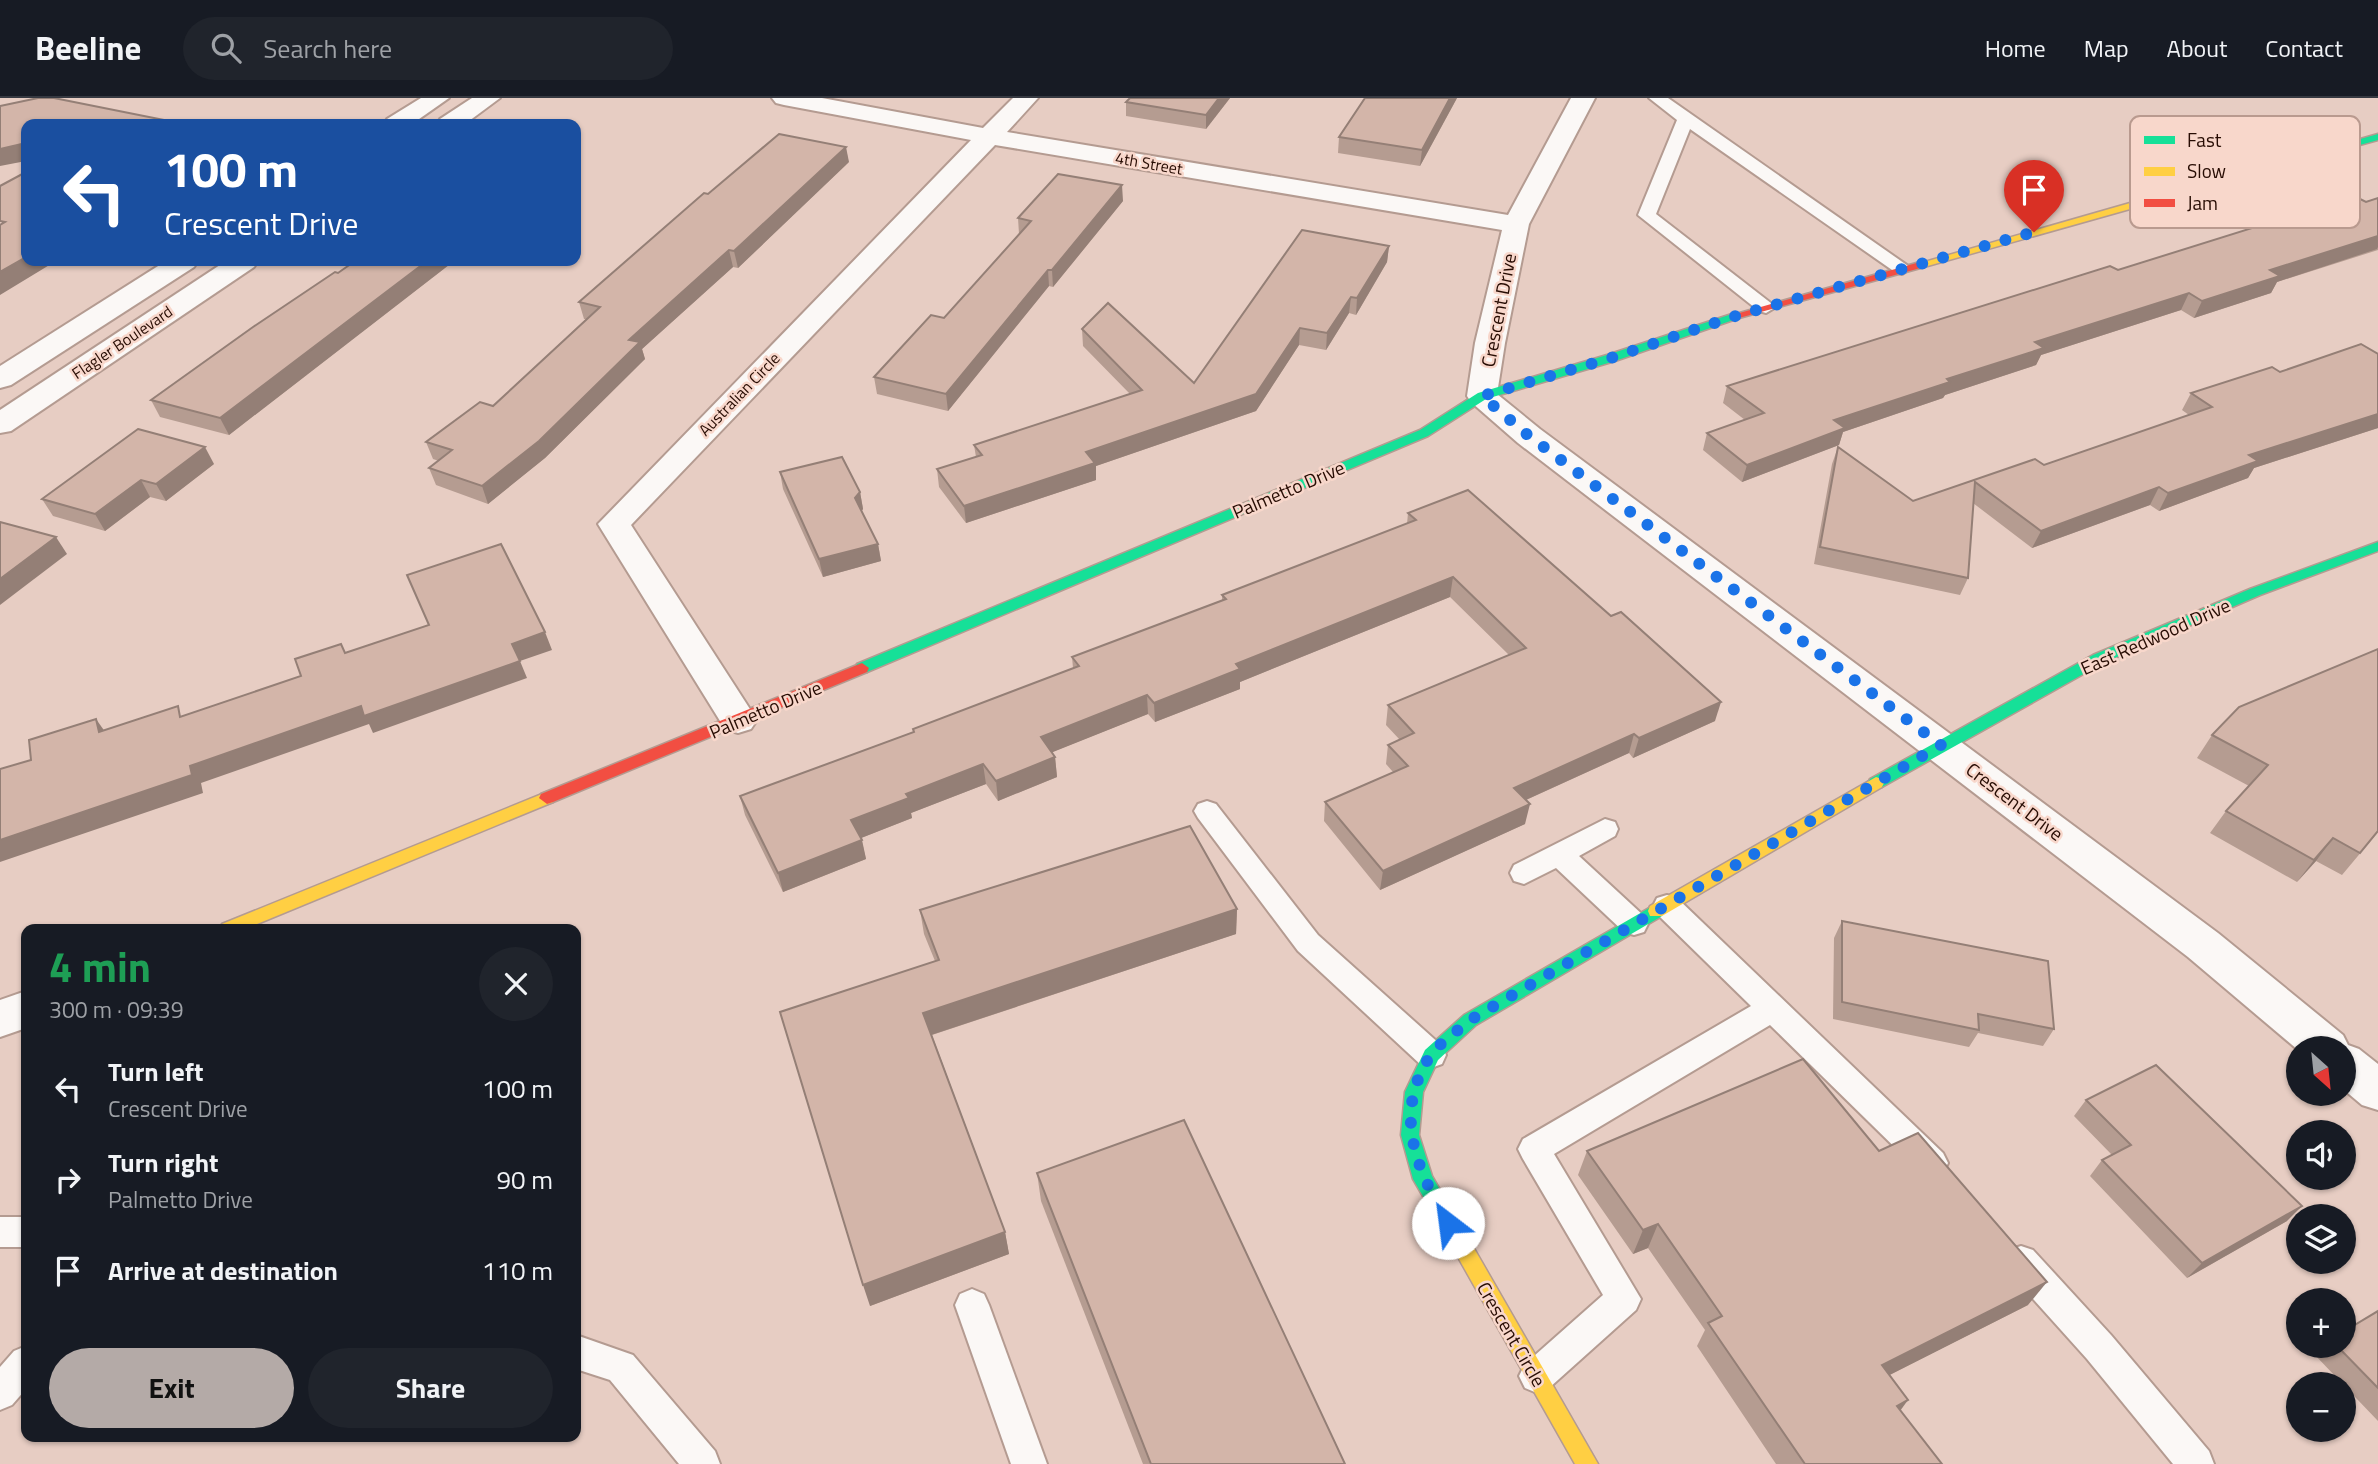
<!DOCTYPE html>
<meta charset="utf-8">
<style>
:root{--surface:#171b24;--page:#20242c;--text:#f1f3f6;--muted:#9ea1a6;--line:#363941;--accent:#b4aaa7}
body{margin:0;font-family:"Titillium Web",sans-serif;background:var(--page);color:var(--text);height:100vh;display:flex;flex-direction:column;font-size:26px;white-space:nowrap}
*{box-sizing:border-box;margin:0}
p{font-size:23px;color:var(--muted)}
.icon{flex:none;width:38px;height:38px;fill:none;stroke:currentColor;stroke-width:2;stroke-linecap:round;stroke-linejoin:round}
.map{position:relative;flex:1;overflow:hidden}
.side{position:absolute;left:21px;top:826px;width:560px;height:518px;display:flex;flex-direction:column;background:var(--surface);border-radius:14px;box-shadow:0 2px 5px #0004}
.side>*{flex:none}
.hud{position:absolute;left:21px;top:21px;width:560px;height:147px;border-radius:14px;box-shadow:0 2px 5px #0004;background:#1a4fa0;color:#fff;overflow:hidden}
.needle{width:46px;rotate:153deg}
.tools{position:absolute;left:2286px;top:938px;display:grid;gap:14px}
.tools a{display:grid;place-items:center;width:70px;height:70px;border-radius:50%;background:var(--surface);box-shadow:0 2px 5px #0004;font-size:35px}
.pin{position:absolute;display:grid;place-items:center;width:60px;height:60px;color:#fff;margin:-72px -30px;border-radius:50% 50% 50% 0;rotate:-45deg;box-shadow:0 0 7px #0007}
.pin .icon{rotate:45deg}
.me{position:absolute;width:77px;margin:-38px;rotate:330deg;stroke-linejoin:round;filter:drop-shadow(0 0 5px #0008)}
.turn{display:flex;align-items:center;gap:24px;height:147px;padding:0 28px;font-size:32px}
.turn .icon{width:91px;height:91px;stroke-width:2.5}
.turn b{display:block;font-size:49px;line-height:60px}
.round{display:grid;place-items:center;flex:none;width:74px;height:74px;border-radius:37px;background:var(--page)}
.headline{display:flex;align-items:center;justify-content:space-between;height:119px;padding:0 28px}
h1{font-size:42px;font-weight:700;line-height:52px;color:#1e9e55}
.button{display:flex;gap:14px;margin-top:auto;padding:14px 28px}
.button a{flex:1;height:80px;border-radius:42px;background:var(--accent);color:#111;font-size:28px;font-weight:700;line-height:80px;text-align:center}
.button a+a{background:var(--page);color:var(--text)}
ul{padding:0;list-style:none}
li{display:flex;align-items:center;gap:21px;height:91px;padding:0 28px}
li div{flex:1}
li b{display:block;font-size:26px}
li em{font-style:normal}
header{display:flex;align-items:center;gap:42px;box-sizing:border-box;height:98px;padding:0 35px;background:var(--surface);border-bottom:2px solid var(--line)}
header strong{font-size:33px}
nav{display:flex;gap:38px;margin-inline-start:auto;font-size:24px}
.search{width:490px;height:63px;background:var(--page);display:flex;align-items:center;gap:18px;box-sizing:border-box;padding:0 24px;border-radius:38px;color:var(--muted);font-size:26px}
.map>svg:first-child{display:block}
</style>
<header>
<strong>Beeline</strong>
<div class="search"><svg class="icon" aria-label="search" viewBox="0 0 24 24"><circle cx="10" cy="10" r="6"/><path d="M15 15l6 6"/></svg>Search here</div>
<nav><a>Home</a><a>Map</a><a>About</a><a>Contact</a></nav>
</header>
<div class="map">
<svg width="2378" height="1366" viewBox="0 0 2378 1366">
<rect width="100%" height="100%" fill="#e7cdc3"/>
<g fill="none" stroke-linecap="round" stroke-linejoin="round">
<g stroke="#b49b91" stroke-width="4">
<g id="lane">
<polygon points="1649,0 1668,0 1911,170 1902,176 1895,174 1690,31 1656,116 1776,209 1766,215 1759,213 1638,117 1677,22"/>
<polygon points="1207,703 1216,706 1318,837 1442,948 1446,957 1442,966 1431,970 1420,966 1298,853 1198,720 1194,713 1198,706"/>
<polygon points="1605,721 1615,724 1618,731 1615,738 1579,758 1644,818 1648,826 1644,834 1634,837 1624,834 1556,770 1524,786 1514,783 1510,775 1514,767"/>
<polygon points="1667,797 1677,800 1943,1055 1948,1065 1943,1075 1932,1079 1921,1075 1770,927 1554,1056 1641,1201 1636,1212 1549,1290 1537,1295 1525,1290 1519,1278 1525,1266 1603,1197 1523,1061 1518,1051 1523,1041 1751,908 1657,816 1653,808 1657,800"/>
<rect x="0" y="1119" width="26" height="30"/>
<polygon points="2021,1148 2033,1152 2111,1237 2209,1353 2214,1366 2173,1366 2087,1261 2009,1174 2004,1163 2009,1152"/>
<polygon points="972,1191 984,1196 989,1207 1047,1366 1011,1366 955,1207 960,1196"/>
<polygon points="576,1237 633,1257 715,1353 720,1366 679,1366 610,1282 576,1271"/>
<polygon points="26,1248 26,1291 12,1307 0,1312 0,1269 14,1253"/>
</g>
</g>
<g stroke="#b49b91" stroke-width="4">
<g id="street">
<polygon points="421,0 449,0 412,26 384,26 387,21"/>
<polygon points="472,0 500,0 465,26 437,26 440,21"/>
<polygon points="772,0 822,0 983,30 1013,0 1038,0 1007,34 1508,117 1571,0 1595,0 1529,126 1505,245 1497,296 1540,331 2218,835 2343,937 2348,947 2359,951 2378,966 2378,1012 2362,1007 2343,991 2343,950 2298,952 2188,859 1518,345 1471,304 1467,298 1475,245 1502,132 995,47 631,427 757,622 751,631 738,635 725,631 598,426 971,42 784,7 776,5"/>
<polygon points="166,163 198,163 194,169 11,287 0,290 0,268"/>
<polygon points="226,163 258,163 254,169 11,333 0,335 0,312"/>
<polygon points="26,893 26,930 0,939 0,902"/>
</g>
</g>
<g stroke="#b49b91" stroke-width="3">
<g id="fast">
<polygon points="2378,36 2378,42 2169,100 2160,98"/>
<polygon points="1735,215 1739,216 1739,220 1615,263 1486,301 1428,338 867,574 857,574 855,570 857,566 1420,332 1478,295 1607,257"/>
<polygon points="2378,444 2378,453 2260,497 2103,565 1882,689 1870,689 1868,685 1870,681 2093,557 2250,491"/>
<polygon points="1656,806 1662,808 1664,813 1662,818 1476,927 1438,962 1423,994 1419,1037 1432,1078 1463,1132 1460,1138 1453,1141 1446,1138 1413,1081 1401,1037 1405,994 1425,952 1464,917"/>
</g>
</g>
<g stroke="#b49b91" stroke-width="3">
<g id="slow">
<polygon points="2165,95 2170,98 2169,100 1924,169 1914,167"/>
<polygon points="1876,679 1882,681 1884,685 1882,689 1662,818 1650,818 1648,813 1650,808"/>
<polygon points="547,694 555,700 553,704 245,831 219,831 222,826"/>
<polygon points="1453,1123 1460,1126 1598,1366 1575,1366 1446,1138 1443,1132 1446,1126"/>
</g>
</g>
<g stroke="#b49b91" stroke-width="3">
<g id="jam">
<polygon points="1920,164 1924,165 1924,169 1739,220 1731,220 1729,218"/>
<polygon points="862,565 869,570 867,574 553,704 547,706 539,700 541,696"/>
</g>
</g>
<use href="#lane" fill="#fbf8f6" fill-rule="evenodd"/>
<use href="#street" fill="#fbf8f6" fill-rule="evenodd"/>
<use href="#fast" fill="#16e098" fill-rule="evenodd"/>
<use href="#slow" fill="#ffcf43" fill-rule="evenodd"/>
<use href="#jam" fill="#f24e42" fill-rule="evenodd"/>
</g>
<g fill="#b59c91">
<polygon points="1130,0 1230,0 1206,31 1126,18 1126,4"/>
<polygon points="1365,0 1457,0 1420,68 1338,55 1339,39"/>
<polygon points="849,64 738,170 733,169 642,251 645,261 545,360 488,406 436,387 429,370 439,363 433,361 426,344 493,308 586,221 584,221 579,204"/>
<polygon points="2378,100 2378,152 2277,184 2271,195 2194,220 2181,212 2041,257 2036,267 1945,297 1943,300 1843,334 1839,347 1742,384 1703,352 1707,335 1745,322 1723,305 1727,288 2118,172"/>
<polygon points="1123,103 1053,189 1049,188 948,313 877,296 874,279 944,220 1019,136 1018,120"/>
<polygon points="1389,148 1387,164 1356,217 1349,215 1326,252 1299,247 1256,313 1096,368 1096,382 966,425 939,389 937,371 976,359 974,347 1130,296 1083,248 1082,231 1194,285"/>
<polygon points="355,163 454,163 229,337 160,319 151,302"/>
<polygon points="2378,256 2378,330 2254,370 2248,380 2159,413 2150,407 2032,450 1973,405 1968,480 1960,497 1814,466 1832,366 1838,349 1913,403 2035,361 2044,367 2189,317 2182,312 2191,295 2280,274"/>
<polygon points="214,366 166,403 150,399 105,433 53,418 42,401"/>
<polygon points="780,374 860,394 863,411 861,413 878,446 881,463 823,479 783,391"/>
<polygon points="1408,415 1715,623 1633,660 1629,655 1526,702 1525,726 1380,792 1324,723 1325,704 1393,674 1386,666 1388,647 1400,642 1386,627 1388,607 1509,557 1450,499 1240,584 1240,591 1155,624 1148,616 1052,654 1055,659 1057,679 998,703 986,686 911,715 912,720 861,740 866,761 783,794 745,717 740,698 913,634 913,631 1073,570 1072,559 1222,502 1222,497 1407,426"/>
<polygon points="2378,551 2378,734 2342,777 2316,763 2297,784 2210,735 2226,713 2249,688 2197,660 2212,637"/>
<polygon points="1237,811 1236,836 932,937 1005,1134 1009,1156 870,1208 935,863 924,836 920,812"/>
<polygon points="1842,823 2054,931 2043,948 1978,935 1969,949 1833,921 1834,840"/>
<polygon points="2086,1002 2287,1123 2187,1180 2090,1078 2102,1062 2112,1057 2074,1018"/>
<polygon points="1587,1053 1879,1053 2028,1207 1889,1277 1900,1312 1942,1366 1776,1366 1697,1248 1705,1232 1648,1150 1633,1156 1578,1077"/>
<polygon points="1037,1075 1345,1366 1143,1366 1041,1103"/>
<polygon points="2378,1213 2378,1323 2314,1256 2323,1248 2343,1248"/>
</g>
<g fill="#947f76">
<polygon points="1219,0 1230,0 1206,31 1206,17"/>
<polygon points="1450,0 1457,0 1420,68 1422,52"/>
<polygon points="26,45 26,63 0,68 0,51"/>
<polygon points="846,49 849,64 738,170 734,153"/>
<polygon points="1122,87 1123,103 1053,189 1052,172"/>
<polygon points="2378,138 2378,149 2377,151 2277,184 2271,195 2194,220 2202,203 2270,172"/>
<polygon points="1389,148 1387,164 1356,217 1357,200"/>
<polygon points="729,152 733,169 642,251 645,261 545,360 488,406 482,388 629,242"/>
<polygon points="26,159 26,163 56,163 0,197 0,174"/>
<polygon points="427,163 454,163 229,337 220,320"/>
<polygon points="1048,172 1049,188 948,313 946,296"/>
<polygon points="2189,195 2181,212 2041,257 2036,267 1945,297 1943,300 1843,334 1839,347 1742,384 1747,367 1834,322 1947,281 2035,244"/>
<polygon points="1351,199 1349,215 1326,252 1327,235"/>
<polygon points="1300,230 1299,247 1256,313 1096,368 1096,382 966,425 964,408 1086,354"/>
<polygon points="2378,316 2378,330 2254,370 2248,380 2159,413 2168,395 2249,357"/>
<polygon points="205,349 214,366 166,403 156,386"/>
<polygon points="141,382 150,399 105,433 95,416"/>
<polygon points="2159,389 2150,407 2032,450 2041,433"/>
<polygon points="860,394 863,411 858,418 855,400"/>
<polygon points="56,439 67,456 0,507 0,481"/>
<polygon points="878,446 881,463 823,479 819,461"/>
<polygon points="1453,479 1450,499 1240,584 1240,591 1155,624 1154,605 1236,566"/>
<polygon points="545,534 552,552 520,563 527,580 373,635 369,626 201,685 203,695 0,764 0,742 190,668 361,608 512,546"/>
<polygon points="1147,597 1148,616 1043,658 1041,639"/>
<polygon points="1721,604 1715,623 1633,660 1639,640"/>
<polygon points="96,621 108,638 99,634"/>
<polygon points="1634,636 1629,655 1510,709 1514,690"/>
<polygon points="1055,659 1057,679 998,703 996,683"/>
<polygon points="983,666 986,686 911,715 912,720 856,742 851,722 906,696"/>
<polygon points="1530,706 1525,726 1380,792 1383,773"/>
<polygon points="2333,740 2316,763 2297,784 2314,762"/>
<polygon points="862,742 866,761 783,794 778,775"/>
<polygon points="1237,811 1236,836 928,938 923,915"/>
<polygon points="2302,1108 2287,1123 2187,1180 2202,1165"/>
<polygon points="1658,1126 1648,1150 1633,1156 1643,1132"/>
<polygon points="1005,1134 1009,1156 870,1208 863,1187"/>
<polygon points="2047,1184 2028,1207 1866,1289 1882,1267"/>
<polygon points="1908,1302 1892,1324 1897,1308"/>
</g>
<g fill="#d3b5a9" stroke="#947f76" stroke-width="2">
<polygon points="38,0 54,0 184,26 26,26 26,45 0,51 0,8"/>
<polygon points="1130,0 1219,0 1206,17 1126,4"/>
<polygon points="1365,0 1450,0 1422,52 1339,39"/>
<polygon points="779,36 846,49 734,153 729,152 629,242 640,244 539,343 482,388 429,370 452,352 426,344 480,304 493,308 600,209 579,204 704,95 708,96"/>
<polygon points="26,74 26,159 0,174 0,127 5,124 0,123 0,88"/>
<polygon points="1058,76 1122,87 1052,172 1048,172 946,296 874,279 931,217 944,220 1031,123 1018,120"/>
<polygon points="2354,98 2366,104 2378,100 2378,138 2270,172 2280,178 2202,203 2189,195 2035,244 2044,250 1947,281 1950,284 1834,322 1845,330 1747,367 1707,335 1764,315 1727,288 2110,168 2118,172"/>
<polygon points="1302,132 1389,148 1357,200 1351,199 1327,235 1300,230 1256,296 1086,354 1095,365 964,408 937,371 982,357 974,347 1142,292 1082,231 1108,205 1194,285"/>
<polygon points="355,163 427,163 220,320 151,302 253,229 335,174 338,175"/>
<polygon points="2361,246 2378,256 2378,316 2249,357 2258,363 2168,395 2159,389 2041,433 1975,384 1968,480 1820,449 1838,349 1913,403 2035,361 2044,367 2212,309 2191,295 2272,269 2280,274"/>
<polygon points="138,331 205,349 156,386 141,382 95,416 42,401"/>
<polygon points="842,359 860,394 855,400 878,446 819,461 780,374"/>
<polygon points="1468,392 1611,518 1621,514 1721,604 1639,640 1634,636 1514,690 1530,706 1383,773 1325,704 1408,668 1388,647 1414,635 1388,607 1526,550 1453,479 1236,566 1240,571 1154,605 1147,597 1041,639 1055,659 996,683 983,666 906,696 909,700 851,722 862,742 778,775 740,698 914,634 913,631 1079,568 1072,559 1226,501 1222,497 1416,422 1408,415"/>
<polygon points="0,424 56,439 0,481"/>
<polygon points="501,446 545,534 512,546 520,563 364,618 361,608 190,668 192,677 0,742 0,671 31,662 29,642 96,621 99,634 178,608 180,619 301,578 295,561 341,546 345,555 429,527 407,477"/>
<polygon points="2378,551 2378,733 2360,755 2333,740 2314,762 2226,713 2268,667 2212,637 2239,609"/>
<polygon points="1190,728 1237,811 923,915 1005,1134 863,1187 780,914 939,862 920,812"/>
<polygon points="1842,823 2048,863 2054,931 1978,916 1979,932 1842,904"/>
<polygon points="1803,961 1879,1053 1918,1035 2047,1184 1882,1267 1908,1302 1897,1308 1942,1366 1805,1366 1708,1225 1722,1218 1658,1126 1643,1132 1587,1053"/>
<polygon points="2156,967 2302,1108 2202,1165 2102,1062 2131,1047 2086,1002"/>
<polygon points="1184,1022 1345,1366 1151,1366 1037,1075"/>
<polygon points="2378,1213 2378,1290 2337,1248 2343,1248 2343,1234"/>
</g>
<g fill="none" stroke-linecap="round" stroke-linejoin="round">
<path stroke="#1a73e8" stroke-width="12" stroke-dasharray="0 21.6" d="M1448,1125c-31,-54 -56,-107 -18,-167 9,-13 28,-25 40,-36l471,-275 -412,-309 -47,-40 129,-38 121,-41 302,-85"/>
</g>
<g text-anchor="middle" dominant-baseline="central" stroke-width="5" stroke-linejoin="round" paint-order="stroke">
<g font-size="16" fill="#270c03" stroke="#f8d7cb">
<text transform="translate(1149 65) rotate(10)">4th Street</text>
<text transform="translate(122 244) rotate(-34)">Flagler Boulevard</text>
<text transform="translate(739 296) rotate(-46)">Australian Circle</text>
</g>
<g font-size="19" fill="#270c03" stroke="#f8d7cb">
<text transform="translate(1498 212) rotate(-79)">Crescent Drive</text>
<text transform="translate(1288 391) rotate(-23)">Palmetto Drive</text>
<text transform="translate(2155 538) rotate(-24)">East Redwood Drive</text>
<text transform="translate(765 611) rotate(-23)">Palmetto Drive</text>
<text transform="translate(2015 703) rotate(37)">Crescent Drive</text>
<text transform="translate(1512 1236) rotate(60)">Crescent Circle</text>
</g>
</g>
<rect x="2130" y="18" width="230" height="112" rx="10" fill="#f8d7cb" stroke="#b99a8f" stroke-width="2"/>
<rect x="2144" y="38" width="31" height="8" fill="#16e098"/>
<rect x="2144" y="69" width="31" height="9" fill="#ffcf43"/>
<rect x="2144" y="101" width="31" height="8" fill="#f24e42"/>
<g font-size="19" fill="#270c03">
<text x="2187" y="49">Fast</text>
<text x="2187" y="80">Slow</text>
<text x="2187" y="112">Jam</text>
</g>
</svg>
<div class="tools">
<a><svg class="needle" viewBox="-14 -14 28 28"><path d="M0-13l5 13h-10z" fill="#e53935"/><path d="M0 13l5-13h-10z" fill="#9ea1a6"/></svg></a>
<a><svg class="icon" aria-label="sound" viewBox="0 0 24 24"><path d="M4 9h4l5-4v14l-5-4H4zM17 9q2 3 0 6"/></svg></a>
<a><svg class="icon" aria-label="layers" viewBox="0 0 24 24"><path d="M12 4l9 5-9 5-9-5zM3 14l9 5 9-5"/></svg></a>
<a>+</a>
<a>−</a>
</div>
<div class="pin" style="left:2034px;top:134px;background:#d93025"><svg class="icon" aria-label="arrive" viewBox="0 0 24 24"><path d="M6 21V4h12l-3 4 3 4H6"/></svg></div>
<svg class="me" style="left:1448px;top:1125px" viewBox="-20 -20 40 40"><circle r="19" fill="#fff"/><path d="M0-13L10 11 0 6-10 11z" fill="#1a73e8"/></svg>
<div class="hud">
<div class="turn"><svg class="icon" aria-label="left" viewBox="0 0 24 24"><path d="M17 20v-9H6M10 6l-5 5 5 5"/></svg><div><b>100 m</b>Crescent Drive</div></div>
</div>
<section class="side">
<div class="headline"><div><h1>4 min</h1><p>300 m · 09:39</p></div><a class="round"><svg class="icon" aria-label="close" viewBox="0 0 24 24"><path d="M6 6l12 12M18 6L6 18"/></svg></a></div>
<ul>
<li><svg class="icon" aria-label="left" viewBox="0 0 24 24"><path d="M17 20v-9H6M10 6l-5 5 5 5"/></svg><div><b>Turn left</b><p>Crescent Drive</p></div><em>100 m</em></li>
<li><svg class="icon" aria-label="right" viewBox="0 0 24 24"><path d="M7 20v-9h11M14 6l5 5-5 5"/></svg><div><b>Turn right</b><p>Palmetto Drive</p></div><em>90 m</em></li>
<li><svg class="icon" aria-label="arrive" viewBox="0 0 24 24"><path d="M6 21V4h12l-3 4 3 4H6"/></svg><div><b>Arrive at destination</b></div><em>110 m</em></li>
</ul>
<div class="button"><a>Exit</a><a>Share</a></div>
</section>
</div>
